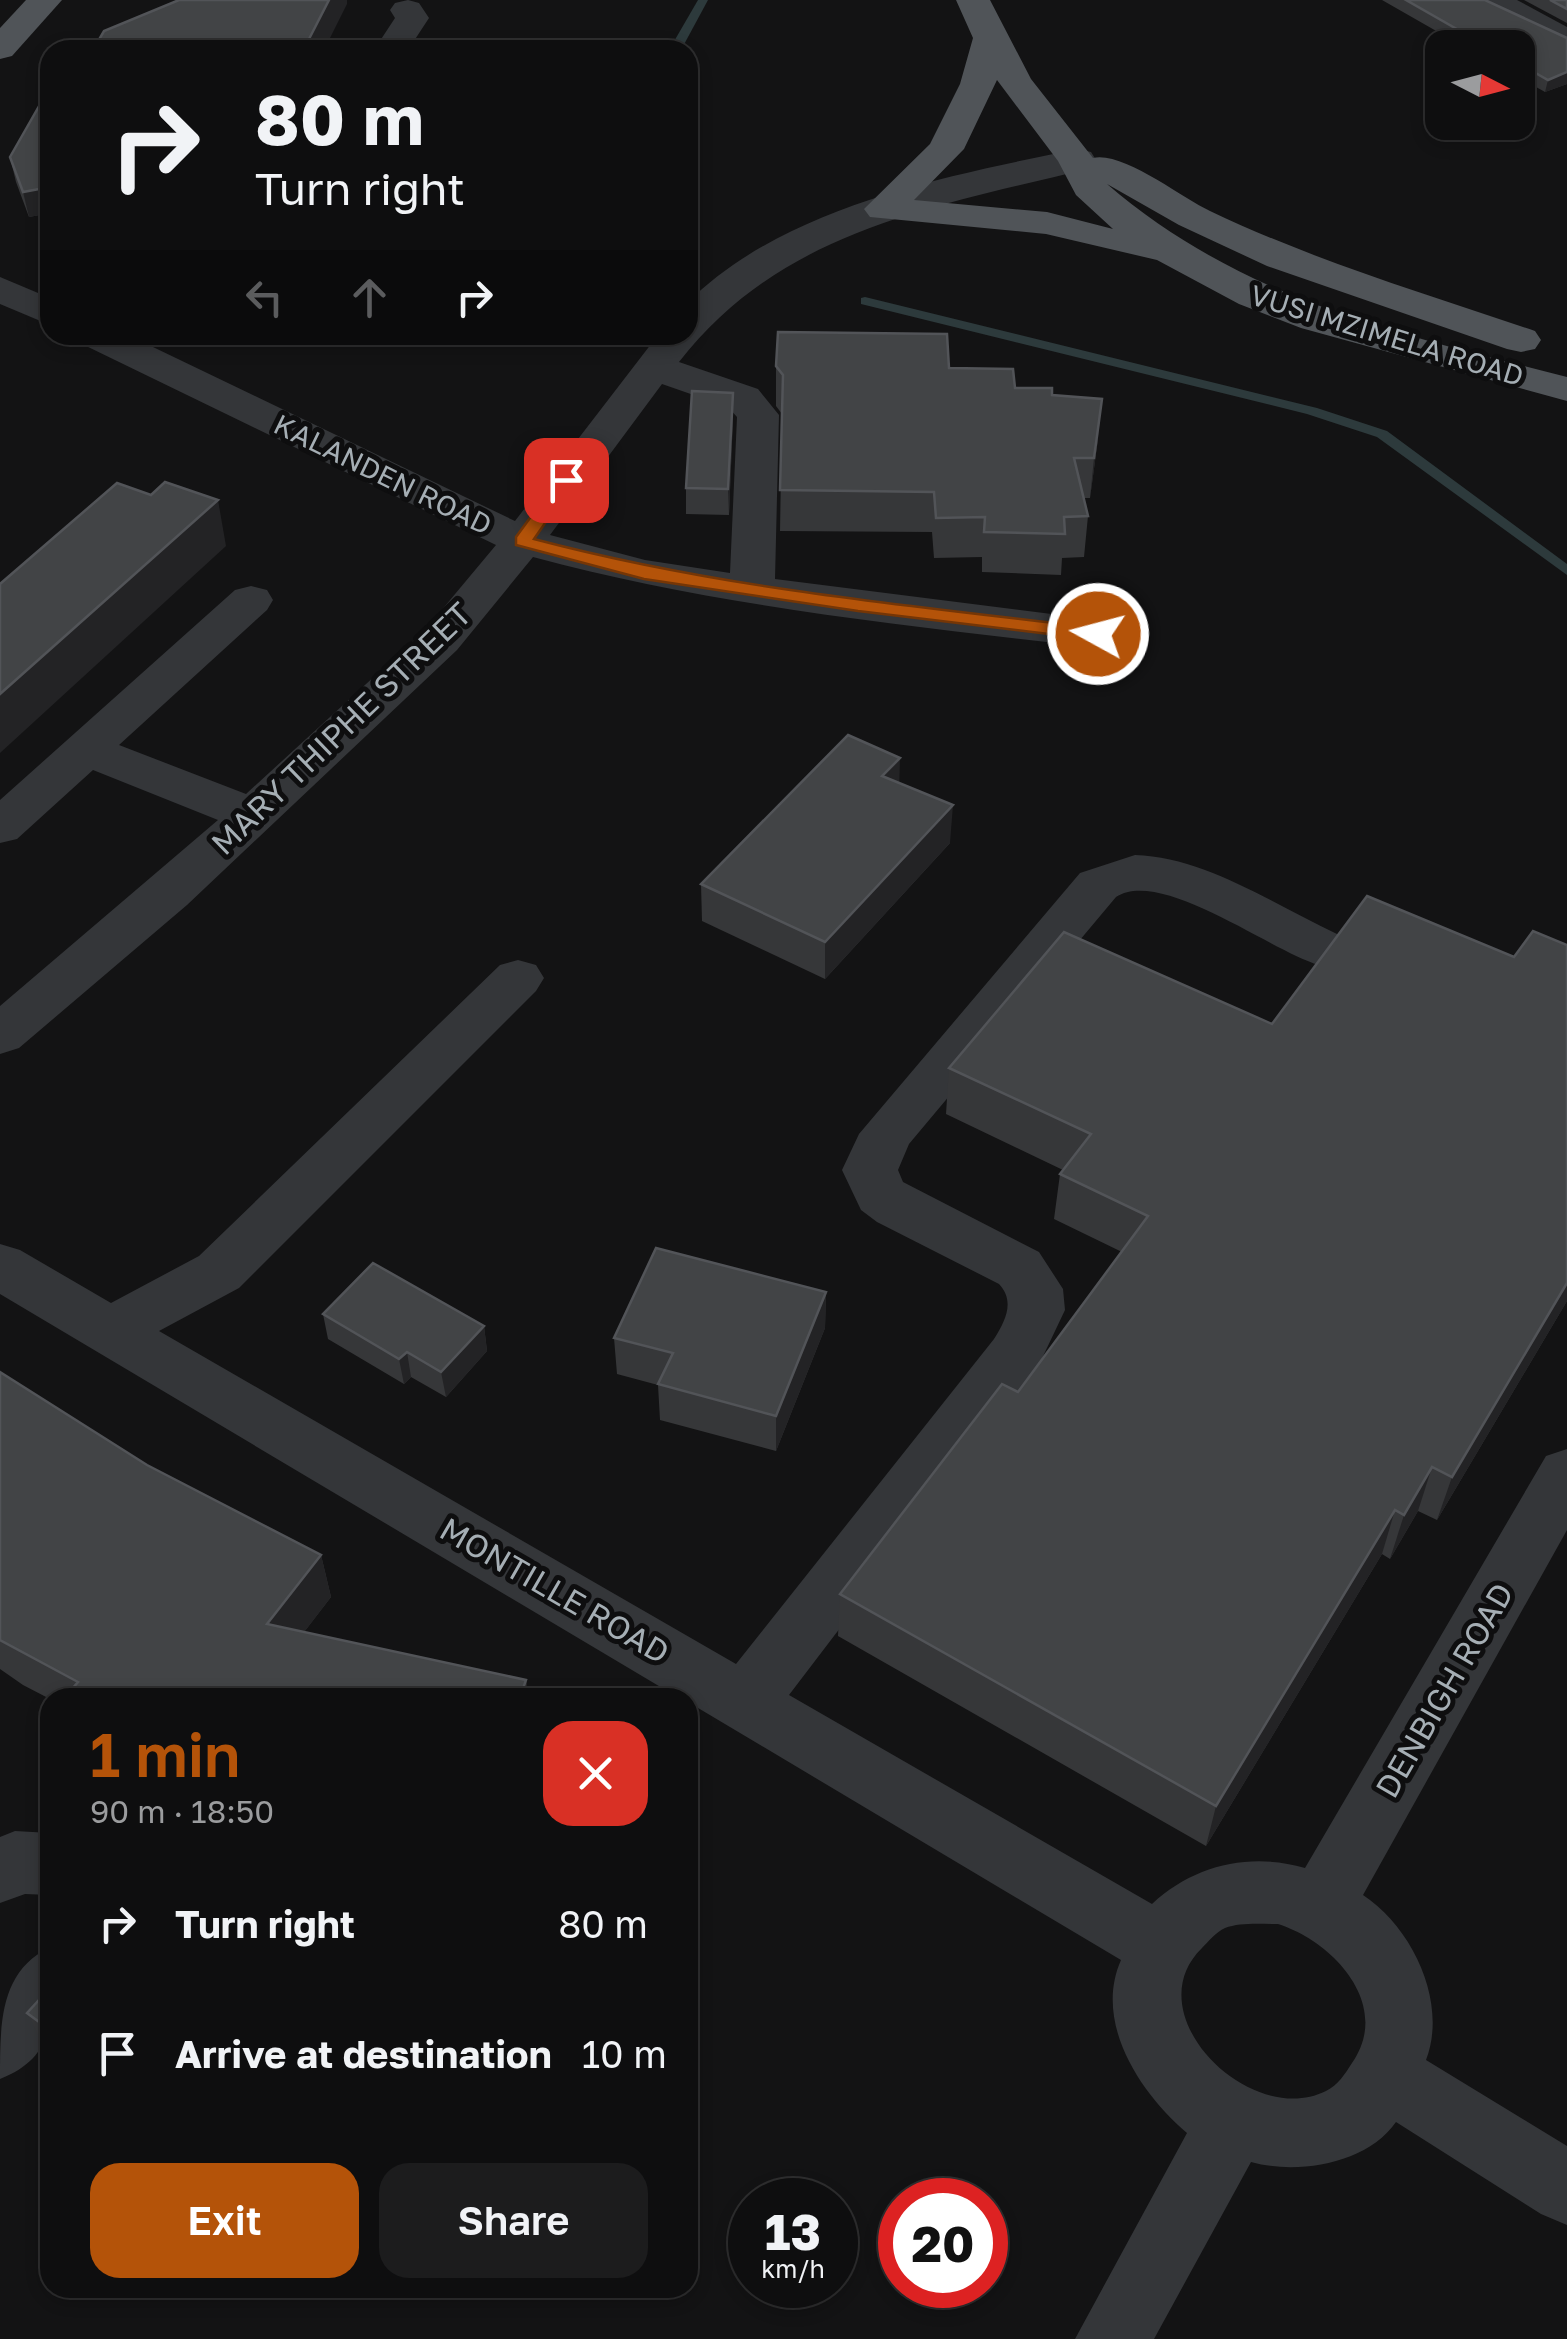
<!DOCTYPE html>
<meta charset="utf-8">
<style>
:root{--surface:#0e0e0f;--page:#1c1c1d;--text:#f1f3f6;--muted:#9b9c9e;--line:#2e2e2f;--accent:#b45309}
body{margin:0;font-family:"Golos Text",sans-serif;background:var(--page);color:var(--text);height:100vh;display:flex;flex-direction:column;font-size:38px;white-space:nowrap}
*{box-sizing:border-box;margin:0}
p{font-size:32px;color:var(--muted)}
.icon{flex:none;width:55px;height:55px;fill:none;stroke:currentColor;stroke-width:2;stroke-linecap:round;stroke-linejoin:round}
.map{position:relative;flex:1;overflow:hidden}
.drawer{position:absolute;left:40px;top:1688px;width:658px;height:610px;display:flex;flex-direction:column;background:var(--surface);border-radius:30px;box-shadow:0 5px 15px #0003,0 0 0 2px var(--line)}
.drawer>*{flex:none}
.guide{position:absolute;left:40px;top:40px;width:658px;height:305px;border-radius:30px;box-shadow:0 5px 15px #0003,0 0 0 2px var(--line);background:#0e0e0f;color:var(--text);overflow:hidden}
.needle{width:65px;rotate:96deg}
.controls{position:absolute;left:1425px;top:30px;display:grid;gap:20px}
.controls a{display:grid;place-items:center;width:110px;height:110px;border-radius:20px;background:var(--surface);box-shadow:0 5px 15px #0003,0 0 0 2px var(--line);font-size:50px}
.speed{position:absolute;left:728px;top:2178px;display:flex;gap:20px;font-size:50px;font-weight:700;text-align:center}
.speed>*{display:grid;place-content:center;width:130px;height:130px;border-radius:50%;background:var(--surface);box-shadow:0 5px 15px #0003,0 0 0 2px var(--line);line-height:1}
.speed small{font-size:25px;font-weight:400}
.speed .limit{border:15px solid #d22;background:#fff;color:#111}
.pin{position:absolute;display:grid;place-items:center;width:85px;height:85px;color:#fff;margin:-42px;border-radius:20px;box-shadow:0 5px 15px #0006}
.me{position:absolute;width:110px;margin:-55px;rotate:277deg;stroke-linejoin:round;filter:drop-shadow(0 0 8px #0008)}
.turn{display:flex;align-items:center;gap:35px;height:210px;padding:0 50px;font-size:45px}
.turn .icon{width:130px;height:130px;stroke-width:2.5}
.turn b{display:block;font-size:70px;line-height:85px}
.lanes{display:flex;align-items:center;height:95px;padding:0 50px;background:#0003;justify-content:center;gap:50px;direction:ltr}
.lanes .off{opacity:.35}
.round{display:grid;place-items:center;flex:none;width:105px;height:105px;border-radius:30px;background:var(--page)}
.headline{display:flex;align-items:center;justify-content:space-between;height:170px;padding:0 50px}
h1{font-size:60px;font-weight:600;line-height:75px;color:var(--accent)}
.cta{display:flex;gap:20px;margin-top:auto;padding:20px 50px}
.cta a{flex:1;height:115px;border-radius:30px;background:var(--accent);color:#fff;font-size:40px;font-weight:600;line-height:115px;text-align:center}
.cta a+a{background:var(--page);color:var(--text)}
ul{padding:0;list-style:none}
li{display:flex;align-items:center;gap:30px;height:130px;padding:0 50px}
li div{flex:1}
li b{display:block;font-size:38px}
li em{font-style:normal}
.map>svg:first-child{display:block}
</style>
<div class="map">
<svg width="1567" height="2339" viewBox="0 0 1567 2339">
<rect width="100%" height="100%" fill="#131314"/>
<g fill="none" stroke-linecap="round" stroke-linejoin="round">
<g fill="#2d3a3c" fill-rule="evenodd">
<polygon points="698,0 708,0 681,50 669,50"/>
<polygon points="865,297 1317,408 1387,431 1567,564 1567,575 1377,437 1307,414 861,304 861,298"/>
</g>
<g fill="#343639" fill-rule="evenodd">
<polygon points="408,0 419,3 429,18 408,50 374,50 395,18 390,10 395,3"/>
<polygon points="1475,0 1517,0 1567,27 1567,51 1480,7"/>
<path d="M1078,149l13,3 5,8 -5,8c-157,39 -308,61 -412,194l79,27 21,26 -4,164 324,41 16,4 7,10 -7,10 -16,4c-190,-22 -381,-41 -566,-91l-76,93 -270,255 -168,143 -19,6v-48l218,-186 -125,-50 -76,69 -17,4v-43l235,-210 16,-4 16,4 6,10 -6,10 -148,135 127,49 179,-164 71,-85 -414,-201 -6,-9h52l387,186 143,-186h30v-33c99,-97 259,-126 390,-153zM662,384l66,23 9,10 -7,156 -85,-13 -95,-25z"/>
<polygon points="0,277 50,298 50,325 0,304"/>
<path d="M1135,855c70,2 140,50 202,79l8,13 -8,13 -18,5c-50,-15 -158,-97 -203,-68l-207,247 -11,26 5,12 136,70 24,37 2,21 -29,61 -247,324 363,209c42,-39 98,-52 153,-36l241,-412 21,-7v81l-204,365c50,33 85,108 63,165l141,86v79l-26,-11 -145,-92c-29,42 -99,53 -145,40l-97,177h-79l112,-206c-46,-39 -94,-110 -66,-173l-433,-258v-4h-9l-679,-404v-50l20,6 91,53 88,-47 301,-291 18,-5 18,5 8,13 -8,13 -297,297 -80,43 577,333 258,-325c12,-19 21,-38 5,-55l-122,-62 -16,-12 -19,-40 17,-36 221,-261zM1278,1924c54,17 115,80 74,139 -7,11 -14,22 -26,28 -76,38 -192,-77 -124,-143 6,-6 14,-16 23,-20 15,-6 37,-4 53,-4z"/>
<polygon points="15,1831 50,1833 50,1895 25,1894 0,1903 0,1837"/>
<path d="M50,1947c0,58 14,107 -50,132 0,-58 0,-107 50,-132z"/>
</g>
<g fill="#505458" fill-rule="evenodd">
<polygon points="26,0 62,0 12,56 0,59 0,28"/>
<path d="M956,0h34l41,79 62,79c30,-7 89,40 117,53 105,50 216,83 325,120l6,9 -6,9 -14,3 -14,-3 -240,-83 -88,-41 -72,-41c135,116 292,150 460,193v24l-266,-73 -62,-24 -82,-44 -111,-26 -176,-17 -6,-8 66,-65 30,-60 13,-46zM997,80l61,81 18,34 37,34 -66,-17 -133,-12 50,-51z"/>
</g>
</g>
<g fill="#363739">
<polygon points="1382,0 1485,0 1567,38 1567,84 1545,92 1518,77 1518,48 1466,48"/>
<polygon points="1524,0 1567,0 1567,23"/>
<polygon points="50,87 50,213 29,217 16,182 10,157"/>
<polygon points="776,366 949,368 1015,388 1052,395 1098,439 1090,498 1083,498 1088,516 1084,557 1062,558 1061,575 982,572 982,557 934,558 932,532 780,531 782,414 776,406"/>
<polygon points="733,418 729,515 686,514 686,488"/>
<polygon points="899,783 950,843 825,979 702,921 701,884"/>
<polygon points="949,1068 1567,1301 1437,1520 1418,1511 1390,1559 1382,1554 1206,1846 838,1636 840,1594 1018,1392 1122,1252 1054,1219 1060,1174 1063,1170 946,1114"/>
<polygon points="826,1292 825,1328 776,1451 660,1420 658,1385 617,1374 614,1338"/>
<polygon points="323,1314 484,1326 487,1351 446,1397 411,1377 404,1384 328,1339"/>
<polygon points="0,1372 147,1465 321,1555 331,1597 304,1632 526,1680 529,1698 50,1698 50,1699 23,1685 0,1669"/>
<polygon points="50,1988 50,2053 46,2050 27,2013"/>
</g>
<g fill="#232325">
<polygon points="329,0 347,0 347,4 324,50 295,50"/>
<polygon points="1567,72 1567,84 1545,92 1548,80"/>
<polygon points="50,187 50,213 29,217 23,192"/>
<polygon points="733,393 733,418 729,515 728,489"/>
<polygon points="1102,399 1098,439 1090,498 1094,458"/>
<polygon points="218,500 226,546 0,753 0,694"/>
<polygon points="900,758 899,795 882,776"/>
<polygon points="953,805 950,843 825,979 825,942"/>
<polygon points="1567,1283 1567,1301 1437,1520 1452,1477"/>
<polygon points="826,1292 825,1328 776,1451 776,1416"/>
<polygon points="484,1326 487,1351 446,1397 441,1372"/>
<polygon points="407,1352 411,1377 404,1384 399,1359"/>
<polygon points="1432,1467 1418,1511 1390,1559 1404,1515"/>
<polygon points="1395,1510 1382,1554 1206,1846 1216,1806"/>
<polygon points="321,1555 331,1597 279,1665 267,1624"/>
<polygon points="526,1680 529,1698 520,1698"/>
</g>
<g fill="#424446" stroke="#525458" stroke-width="2.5">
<polygon points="179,0 329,0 308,41 295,50 93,50 104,31"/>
<polygon points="1406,0 1485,0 1567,38 1567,72 1548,80 1518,63 1518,48 1490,48"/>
<polygon points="1550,0 1567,0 1567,9"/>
<polygon points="50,87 50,187 23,192 10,157"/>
<polygon points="778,332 947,334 949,368 1013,369 1015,388 1052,388 1052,395 1102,399 1094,458 1074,458 1088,516 1064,517 1065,534 984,532 985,517 936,518 934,492 780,490 783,375 776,366"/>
<polygon points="692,391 733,393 728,489 686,488"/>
<polygon points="165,482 218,500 0,694 0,584 117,483 151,495"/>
<polygon points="848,735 900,758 882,776 953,805 825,942 701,884"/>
<polygon points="1367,896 1514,957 1533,931 1567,945 1567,1283 1452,1477 1432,1467 1404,1515 1395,1510 1216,1806 840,1594 1002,1384 1018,1392 1148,1216 1060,1174 1091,1134 949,1068 1064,932 1272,1024"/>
<polygon points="656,1248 826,1292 776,1416 658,1384 673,1353 614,1338"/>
<polygon points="373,1263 484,1326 441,1372 407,1352 399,1359 323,1314"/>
<polygon points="0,1372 147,1465 321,1555 267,1624 526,1680 520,1698 87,1698 72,1689 78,1682 0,1640"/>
<polygon points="50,1988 50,2030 27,2013"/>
</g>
<path fill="#b45309" stroke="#753606" stroke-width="2.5" d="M566,475l9,5 -41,59c185,49 375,67 564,89l10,6 -10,6 -240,-29 -214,-32 -128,-34v-8l44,-60z"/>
<g text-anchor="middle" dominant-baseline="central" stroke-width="10" stroke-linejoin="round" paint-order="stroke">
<g font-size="28" fill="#a5aeb4" stroke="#0e0e0f">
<text transform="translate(1387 335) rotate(17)">VUSI MZIMELA ROAD</text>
<text transform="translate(383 474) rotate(26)">KALANDEN ROAD</text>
</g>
<g font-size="32" fill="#a5aeb4" stroke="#0e0e0f">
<text transform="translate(341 728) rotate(-44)">MARY THIPHE STREET</text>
<text transform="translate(555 1590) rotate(30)">MONTILLE ROAD</text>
<text transform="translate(1444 1690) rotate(-60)">DENBIGH ROAD</text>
</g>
</g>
</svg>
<div class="controls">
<a><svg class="needle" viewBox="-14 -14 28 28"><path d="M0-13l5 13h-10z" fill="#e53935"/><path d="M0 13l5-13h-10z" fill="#9b9c9e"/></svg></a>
</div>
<div class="speed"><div>13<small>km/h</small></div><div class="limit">20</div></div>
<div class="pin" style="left:566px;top:480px;background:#d93025"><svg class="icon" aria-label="arrive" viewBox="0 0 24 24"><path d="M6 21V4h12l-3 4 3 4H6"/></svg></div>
<svg class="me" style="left:1098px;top:634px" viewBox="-20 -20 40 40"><circle r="17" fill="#b45309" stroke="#fff" stroke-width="3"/><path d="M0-11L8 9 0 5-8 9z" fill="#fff"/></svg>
<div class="guide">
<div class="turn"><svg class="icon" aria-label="right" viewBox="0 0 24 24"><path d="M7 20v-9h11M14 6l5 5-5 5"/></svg><div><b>80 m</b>Turn right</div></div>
<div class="lanes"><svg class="icon off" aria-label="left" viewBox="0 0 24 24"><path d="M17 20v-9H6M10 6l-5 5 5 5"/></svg><svg class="icon off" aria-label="ahead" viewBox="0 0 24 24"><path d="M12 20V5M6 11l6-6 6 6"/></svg><svg class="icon" aria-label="right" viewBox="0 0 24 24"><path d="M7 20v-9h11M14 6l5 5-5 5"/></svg></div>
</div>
<section class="drawer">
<div class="headline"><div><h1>1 min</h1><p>90 m · 18:50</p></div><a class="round" style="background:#d93025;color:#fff"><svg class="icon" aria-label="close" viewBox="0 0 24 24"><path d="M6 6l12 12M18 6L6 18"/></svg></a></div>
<ul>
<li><svg class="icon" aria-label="right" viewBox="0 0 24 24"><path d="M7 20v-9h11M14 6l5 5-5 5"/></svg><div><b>Turn right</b></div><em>80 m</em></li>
<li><svg class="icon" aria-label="arrive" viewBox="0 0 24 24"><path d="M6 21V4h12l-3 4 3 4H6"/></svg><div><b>Arrive at destination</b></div><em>10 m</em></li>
</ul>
<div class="cta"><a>Exit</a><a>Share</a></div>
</section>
</div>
